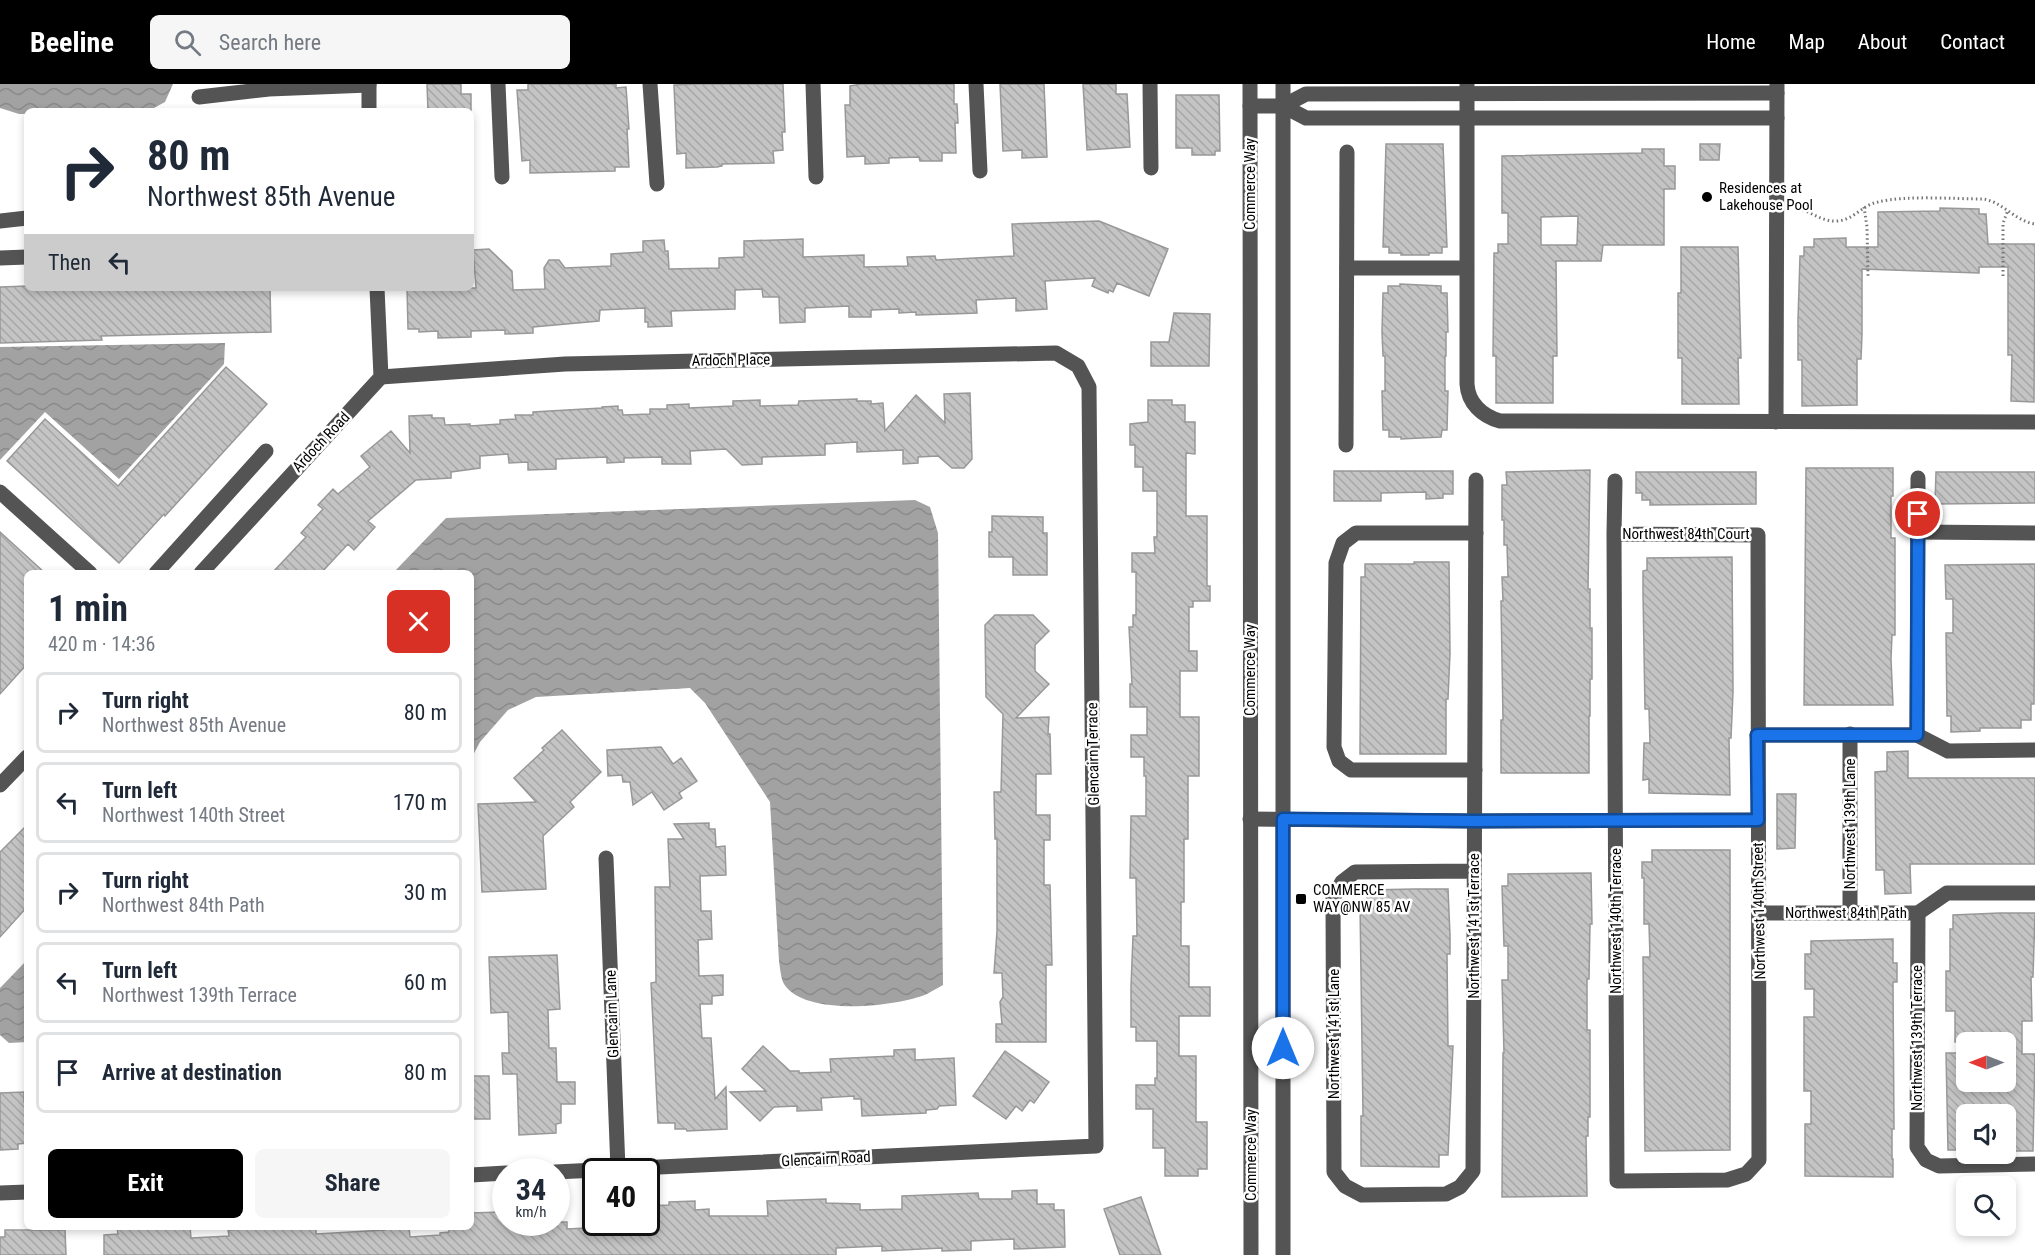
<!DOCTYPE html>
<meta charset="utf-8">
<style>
:root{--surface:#fff;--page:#f6f6f7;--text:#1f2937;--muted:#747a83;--line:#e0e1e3;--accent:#000}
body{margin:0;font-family:"Roboto Condensed",sans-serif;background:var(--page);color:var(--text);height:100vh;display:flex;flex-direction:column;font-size:22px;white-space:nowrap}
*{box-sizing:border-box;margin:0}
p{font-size:20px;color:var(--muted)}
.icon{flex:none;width:33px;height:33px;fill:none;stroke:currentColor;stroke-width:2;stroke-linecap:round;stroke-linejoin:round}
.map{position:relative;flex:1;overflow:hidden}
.panel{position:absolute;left:24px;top:486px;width:450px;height:660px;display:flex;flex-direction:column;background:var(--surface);border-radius:9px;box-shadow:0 3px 9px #0003}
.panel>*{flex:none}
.hud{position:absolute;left:24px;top:24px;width:450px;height:183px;border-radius:9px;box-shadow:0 3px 9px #0003;background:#fff;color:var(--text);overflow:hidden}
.needle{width:39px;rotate:270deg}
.tools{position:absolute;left:1956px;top:948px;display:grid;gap:12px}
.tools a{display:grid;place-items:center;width:60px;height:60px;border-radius:9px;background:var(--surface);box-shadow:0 3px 9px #0003;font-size:30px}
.speed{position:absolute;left:492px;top:1074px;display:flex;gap:12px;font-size:30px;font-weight:700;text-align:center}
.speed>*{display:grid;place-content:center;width:78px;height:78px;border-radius:50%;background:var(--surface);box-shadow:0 3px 9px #0003;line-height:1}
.speed small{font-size:15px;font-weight:400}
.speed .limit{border:3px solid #111;border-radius:9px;background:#fff;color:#111}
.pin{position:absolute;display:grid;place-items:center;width:51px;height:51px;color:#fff;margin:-26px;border:3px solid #fff;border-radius:50%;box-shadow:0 2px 6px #0007}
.me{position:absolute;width:66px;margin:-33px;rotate:0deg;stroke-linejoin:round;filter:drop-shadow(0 0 4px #0008)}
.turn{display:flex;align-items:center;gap:21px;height:126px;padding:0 24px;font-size:27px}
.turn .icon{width:78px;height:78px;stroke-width:2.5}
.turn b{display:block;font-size:42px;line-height:51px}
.then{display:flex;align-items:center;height:57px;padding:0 24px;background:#0003;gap:12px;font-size:22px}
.round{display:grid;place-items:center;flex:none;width:63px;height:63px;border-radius:9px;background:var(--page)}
.head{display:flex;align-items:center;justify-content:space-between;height:102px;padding:0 24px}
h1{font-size:36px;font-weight:700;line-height:45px}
.button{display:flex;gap:12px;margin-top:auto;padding:12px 24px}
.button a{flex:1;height:69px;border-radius:9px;background:var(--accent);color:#fff;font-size:24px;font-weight:700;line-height:69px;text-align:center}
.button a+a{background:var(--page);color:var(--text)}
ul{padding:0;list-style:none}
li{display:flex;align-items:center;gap:18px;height:81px;margin:0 12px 9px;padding:0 12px;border:3px solid var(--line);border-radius:9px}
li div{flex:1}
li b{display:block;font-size:22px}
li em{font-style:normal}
header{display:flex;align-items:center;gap:36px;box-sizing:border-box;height:84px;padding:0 30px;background:var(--accent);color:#fff}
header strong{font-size:28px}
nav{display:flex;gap:33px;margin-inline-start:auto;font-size:21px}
.search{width:420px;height:54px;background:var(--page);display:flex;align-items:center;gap:15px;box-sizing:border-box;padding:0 21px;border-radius:9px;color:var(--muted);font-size:22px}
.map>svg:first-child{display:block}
</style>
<header>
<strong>Beeline</strong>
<div class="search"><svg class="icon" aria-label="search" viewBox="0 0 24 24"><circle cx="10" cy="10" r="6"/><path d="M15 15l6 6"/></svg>Search here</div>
<nav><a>Home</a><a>Map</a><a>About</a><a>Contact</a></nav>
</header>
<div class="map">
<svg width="2035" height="1171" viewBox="0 0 2035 1171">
<defs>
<pattern id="water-waves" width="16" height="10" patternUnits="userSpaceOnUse" patternTransform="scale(1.5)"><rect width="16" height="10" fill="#a2a2a2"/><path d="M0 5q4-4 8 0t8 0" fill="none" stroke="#8a8a8a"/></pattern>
<pattern id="building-back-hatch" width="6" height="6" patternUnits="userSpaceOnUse" patternTransform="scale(1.5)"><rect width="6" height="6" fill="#c4c4c4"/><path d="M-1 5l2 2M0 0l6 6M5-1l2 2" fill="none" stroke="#a7a7a7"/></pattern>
</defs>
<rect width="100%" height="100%" fill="#fff"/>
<g fill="url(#water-waves)">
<polygon points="0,0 173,0 165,18 150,26 27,27 27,30 19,30 0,24"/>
<polygon points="225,259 224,280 119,395 45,328 0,376 0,263"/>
<path d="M915,416l15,7 8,26 5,452c-5,3 -11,6 -16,9 -31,13 -122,23 -143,-10 -3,-5 -4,-16 -5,-23l-9,-159 -65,-99 -15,-15 -154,9 -28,13 -28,32 -9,17v-186h-78l53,-55z"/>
<polygon points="27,876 27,958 9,959 0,951 0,904"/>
</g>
<g fill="url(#building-back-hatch)" stroke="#989898" stroke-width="1.5" fill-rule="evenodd">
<polygon points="427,0 461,0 461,10 471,10 471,27 428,27"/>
<polygon points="528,0 616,0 616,4 626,3 629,45 627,45 629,83 615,83 615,87 530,89 530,76 522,77 517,6 528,6"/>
<polygon points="698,0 783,0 785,48 782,48 783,66 773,67 774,79 722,80 722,82 717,83 686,84 686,69 677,70 674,1"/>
<polygon points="861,0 954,0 954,20 957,20 958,39 955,39 956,69 942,69 942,77 920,77 919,73 889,74 889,79 865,80 865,72 847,73 845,21 850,21 850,2"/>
<polygon points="1000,0 1044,0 1047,73 1022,74 1022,66 1003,67"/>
<polygon points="1083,0 1116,0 1116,10 1127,10 1130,63 1087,66"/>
<polygon points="1176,11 1219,11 1220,67 1215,67 1215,71 1192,71 1192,64 1176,64"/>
<polygon points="1386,60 1443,60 1447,163 1442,163 1442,169 1429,169 1429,171 1401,171 1401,169 1389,169 1389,163 1383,163"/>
<polygon points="1700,60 1720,60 1719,76 1700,76"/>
<path d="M1642,65h22v17h11v23h-11v56h-61l-2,16h-45l1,95h-4v47h-57v-47h-3l1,-103h4v-9h10v-31h-6v-57l140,-3zM1578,132l-1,29h-36v-28z"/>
<polygon points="1940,124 1979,125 1979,130 1986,130 1988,160 2035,160 2034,318 2011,317 2012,271 2008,271 2008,183 1979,183 1979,189 1862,185 1862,250 1861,275 1857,275 1857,321 1802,322 1802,276 1798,276 1798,236 1800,172 1804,172 1804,163 1814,163 1814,155 1846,154 1846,163 1878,163 1878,128 1940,127"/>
<polygon points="1099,137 1168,165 1149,212 1117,199 1113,208 1109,206 1108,209 1092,202 1095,194 1045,197 1047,225 1016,227 1016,214 976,216 977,229 951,230 916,231 916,228 899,229 899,225 871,226 871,233 849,233 849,222 805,224 805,238 780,239 779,213 763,213 762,205 735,206 735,225 671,227 672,242 648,243 648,238 645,238 645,224 600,226 599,237 533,243 533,249 505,250 505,246 471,247 471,253 438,254 438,247 419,248 419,245 408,245 407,204 476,204 473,166 489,165 512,187 513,206 545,205 544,184 549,176 559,176 565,184 611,182 611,170 643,168 643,157 664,156 665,167 668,167 669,185 719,184 719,174 744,173 744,157 803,155 803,173 864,171 864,183 908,182 907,173 935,172 936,176 1014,172 1012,140"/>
<polygon points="1681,163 1738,163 1741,274 1738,274 1739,320 1682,320 1682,274 1678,274 1678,209 1681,209"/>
<polygon points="1400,200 1441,202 1441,209 1447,209 1448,248 1446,248 1446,272 1445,272 1445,307 1448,307 1447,346 1442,346 1441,353 1401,355 1401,353 1389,353 1389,346 1383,346 1382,307 1385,307 1385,272 1383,272 1382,248 1383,209 1388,209 1388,202 1400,202"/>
<polygon points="27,202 27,204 270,204 271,248 101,252 102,256 0,259 0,203"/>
<polygon points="1174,229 1210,230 1209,282 1151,282 1151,258 1169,258"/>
<polygon points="226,283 267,320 165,432 164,430 119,479 7,377 45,335 118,402"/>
<polygon points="970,309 972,375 964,384 952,384 938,372 918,373 918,379 903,380 903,366 857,368 857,358 825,360 825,371 762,373 762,380 742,381 726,365 690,367 691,380 662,380 662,373 624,374 624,378 607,379 607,373 556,375 556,385 528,386 528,378 509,379 508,370 480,372 480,384 451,388 451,394 416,396 368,437 375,443 354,466 348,460 321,489 272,489 306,453 301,449 323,425 318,421 333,405 338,410 370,383 361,372 391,347 410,369 409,332 432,331 432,334 444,334 445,341 470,340 470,342 500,340 500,336 516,335 515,331 533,331 533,328 602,324 602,323 618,322 618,326 622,326 623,331 650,330 650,325 667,325 667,321 689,320 689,324 733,322 733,317 760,316 760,322 798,321 799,317 857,315 857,317 871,317 871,320 883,319 885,347 916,311 945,339 944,310"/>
<polygon points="1148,316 1172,316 1172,321 1185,321 1185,338 1195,338 1195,370 1186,369 1186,432 1207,432 1207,502 1210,502 1210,517 1193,517 1193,523 1189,523 1189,567 1197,567 1197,587 1180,587 1180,633 1199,633 1199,692 1188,692 1188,755 1184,755 1184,818 1181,818 1181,862 1189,862 1189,903 1210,903 1210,932 1179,932 1179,972 1196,972 1196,1038 1207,1038 1207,1085 1198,1085 1198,1092 1165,1092 1165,1064 1153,1064 1153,1025 1136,1025 1136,1001 1155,1001 1155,994 1157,994 1157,957 1136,957 1136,943 1131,943 1131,903 1133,852 1137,852 1136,794 1130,794 1131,732 1146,732 1146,692 1144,692 1144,673 1131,673 1131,651 1147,651 1147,623 1130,623 1130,600 1132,600 1129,543 1133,543 1133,531 1136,531 1136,488 1132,488 1132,469 1155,469 1154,453 1157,453 1157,407 1143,407 1143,383 1135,383 1135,361 1130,361 1130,340 1148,338"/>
<polygon points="1806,384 1893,384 1893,412 1891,412 1891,454 1895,454 1895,551 1892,551 1891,575 1893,621 1804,621"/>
<polygon points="1590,386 1588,505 1590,505 1590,544 1592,544 1592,595 1590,595 1590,632 1589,632 1589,689 1501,689 1501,636 1503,636 1501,517 1503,517 1502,493 1508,493 1507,461 1504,461 1504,436 1502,436 1502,401 1507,401 1506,388"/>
<polygon points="1334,387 1453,387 1453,410 1443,410 1443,414 1426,415 1426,408 1381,409 1381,417 1334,417"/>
<polygon points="1636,388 1756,388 1756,420 1650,421 1650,416 1642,416 1642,409 1636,409"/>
<polygon points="1936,388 2035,388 2035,419 1935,420"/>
<polygon points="992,432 1043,433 1043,449 1047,449 1047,491 1013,491 1013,473 989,473 989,448 992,448"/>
<polygon points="0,448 45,489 27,489 27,580 0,610"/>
<polygon points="1732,473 1733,608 1731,654 1729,654 1730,711 1649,709 1649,695 1643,696 1644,659 1650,659 1649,625 1645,625 1643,509 1643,487 1647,486 1647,474"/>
<polygon points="1414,478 1449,478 1450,569 1448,615 1446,615 1446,670 1360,670 1361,493 1365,493 1365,480 1414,480"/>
<polygon points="2035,480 2034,620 2031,620 2031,636 2021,636 2021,644 1980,644 1980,647 1951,648 1951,632 1947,632 1946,549 1953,549 1953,515 1946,515 1945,481"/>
<polygon points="995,531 1033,531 1049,547 1035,561 1035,587 1049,600 1016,634 1049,633 1048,650 1050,650 1051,690 1036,690 1036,731 1050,731 1050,756 1044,756 1044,801 1050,801 1052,881 1046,881 1046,958 996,958 996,940 1002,940 1000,918 1003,913 1002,889 994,889 997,847 997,755 995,755 994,708 1001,708 1003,630 986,613 985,541"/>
<polygon points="562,646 601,688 570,718 574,723 543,752 546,805 482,808 478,720 536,718 514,694 544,666 542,664"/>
<polygon points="661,663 673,680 681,674 697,697 679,709 682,714 664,726 652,708 633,721 630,698 623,698 622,691 608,692 607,666"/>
<polygon points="1908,667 1908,694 2035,694 2035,780 1910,780 1911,809 1885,810 1884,786 1876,786 1875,688 1887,687 1887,668"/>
<polygon points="1777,710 1796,710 1795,764 1777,765"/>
<polygon points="709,739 709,745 715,745 716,763 725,762 726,791 700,792 701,827 711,827 712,855 698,856 699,892 723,891 723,911 712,912 712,920 700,920 702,954 711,954 715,1015 726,1003 727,1045 687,1047 686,1045 675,1045 675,1039 658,1039 651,899 656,898 655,803 670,803 668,755 684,755 674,740"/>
<polygon points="27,741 27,823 0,853 0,768"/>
<polygon points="1652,766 1730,766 1730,1066 1645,1067 1643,873 1650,873 1649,840 1644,840 1644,794 1642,794 1642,778 1652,778"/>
<polygon points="1591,789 1592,840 1590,840 1589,895 1587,895 1587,946 1590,946 1590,1033 1588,1033 1588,1052 1586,1052 1587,1112 1502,1113 1503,969 1504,969 1502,896 1508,896 1508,862 1504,862 1502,802 1508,802 1508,790"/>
<polygon points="1415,805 1448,805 1450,851 1450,870 1447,870 1448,962 1453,962 1448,1071 1439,1071 1439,1083 1361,1082 1361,1032 1363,1032 1360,820 1367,820 1367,806"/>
<polygon points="2000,829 2035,829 2033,893 2031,893 2032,937 2022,937 2022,970 2035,970 2033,1067 2006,1067 2006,1030 1966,1030 1966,1066 1948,1066 1946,969 1966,969 1966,998 2006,998 2006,958 1955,958 1955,927 1946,927 1946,887 1950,887 1950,845 1953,845 1953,831"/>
<polygon points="1893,855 1893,879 1897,879 1897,898 1893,898 1894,1045 1892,1045 1892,1075 1893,1075 1893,1093 1805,1092 1805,1040 1811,1040 1811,1007 1804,1007 1804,933 1814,933 1814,905 1805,905 1805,870 1811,870 1811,857"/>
<polygon points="557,871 560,925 548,926 549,964 556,964 557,998 575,998 575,1020 561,1020 561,1039 556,1040 556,1049 519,1051 517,990 503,990 502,969 509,969 508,928 491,929 489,873"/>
<polygon points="763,962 790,987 799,987 799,989 831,988 830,975 894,972 894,966 915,965 915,976 954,974 956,1021 939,1022 937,1025 926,1026 926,1029 862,1032 861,1015 854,1015 854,1012 821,1014 822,1026 797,1027 797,1022 774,1023 760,1037 730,1008 766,1007 742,985"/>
<polygon points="1005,967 1049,998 1034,1019 1030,1016 1022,1027 1016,1022 1006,1035 973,1012"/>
<polygon points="471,992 489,992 490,1035 471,1035"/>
<polygon points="24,1008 24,1018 27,1018 27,1059 18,1060 18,1065 0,1066 0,1009"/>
<polygon points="1037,1106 1037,1120 1054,1120 1054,1126 1064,1126 1065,1163 1014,1165 1014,1155 971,1157 971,1166 942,1167 942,1164 882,1167 882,1162 836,1164 836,1171 104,1171 104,1151 118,1150 117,1144 190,1143 191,1154 229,1152 228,1146 244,1145 244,1143 316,1143 316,1150 385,1146 385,1143 409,1143 410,1153 440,1151 440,1149 449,1148 449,1143 471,1143 471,1129 500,1128 500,1135 506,1134 506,1138 567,1138 567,1145 606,1143 606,1138 646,1138 646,1122 669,1121 669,1118 695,1117 695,1126 709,1125 709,1132 768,1132 767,1117 826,1115 826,1119 860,1120 860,1126 902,1125 902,1112 978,1109 979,1115 1012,1115 1012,1107"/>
<polygon points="1141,1113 1161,1171 1120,1171 1104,1125"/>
<polygon points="5,1146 65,1146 66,1171 0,1171 0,1153 5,1153"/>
</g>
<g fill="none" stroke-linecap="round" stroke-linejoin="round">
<g stroke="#767676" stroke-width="3" stroke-dasharray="1.5 3" stroke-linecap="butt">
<polyline points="1864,123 1867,143 1868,192"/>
<path d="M1794,124c15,1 26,14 43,13 17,-1 25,-16 41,-19 28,-7 76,-3 106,-3 20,4 31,22 51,25"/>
<polyline points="2003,192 2003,139 2008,126"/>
</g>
<g stroke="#545454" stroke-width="15">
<polyline points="369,0 369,27"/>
<polyline points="498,0 502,93"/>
<polyline points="650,0 657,100"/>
<polyline points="813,0 816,93"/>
<polyline points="976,0 980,87"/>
<polyline points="1150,0 1151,84"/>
<polyline points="1250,0 1251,1171"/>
<polyline points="1283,0 1283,1171"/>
<path d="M1467,0v300c1,19 15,32 33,37l535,1"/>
<polyline points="199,13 269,5 369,1"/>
<polyline points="1250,22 1283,22 1306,10 1777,9"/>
<polyline points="1283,22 1306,34 1777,34"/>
<polyline points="0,137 27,134"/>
<polyline points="0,174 27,173"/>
<polyline points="1347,184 1466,184"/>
<polyline points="381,293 565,280 1056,269 1078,282 1089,303 1096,1062 555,1088"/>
<polyline points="1776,338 1777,0"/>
<polyline points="1346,361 1347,68"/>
<polyline points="0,408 90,489"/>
<polyline points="1918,448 2035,449"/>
<polyline points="1614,450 1758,451 1759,1076 1746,1090 1727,1096 1617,1097 1614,450 1615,397"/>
<polyline points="156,489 266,367"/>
<polyline points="201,489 381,293 377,204"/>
<polyline points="1850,650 1850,829"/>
<polyline points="1757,651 1917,651 1948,667 2035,666"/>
<polyline points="1917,651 1918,394"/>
<polyline points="1475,686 1351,686 1339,677 1334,663 1336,479 1343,459 1356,449 1476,449"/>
<polyline points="0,701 27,673"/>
<polyline points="1250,735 1474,737 1758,736"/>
<polyline points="606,774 618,1085"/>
<polyline points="1474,787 1355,788 1342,798 1333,814 1334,1088 1345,1102 1362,1111 1446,1110 1460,1103 1473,1087 1476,396"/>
<polyline points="1760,829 1918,829 1947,809 2035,809"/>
<polyline points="1918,829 1917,1063 1926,1076 1939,1082 2035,1080"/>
<polyline points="471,1091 506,1089"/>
<polyline points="0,1109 27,1108"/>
</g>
</g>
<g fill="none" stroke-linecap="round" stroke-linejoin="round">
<g stroke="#114b97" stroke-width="15">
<polyline id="route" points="1283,964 1283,735 1474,737 1758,736 1757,651 1917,651 1918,430"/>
</g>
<use href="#route" stroke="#1a73e8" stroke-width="10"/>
</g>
<g fill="#000" stroke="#fff" stroke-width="2">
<circle cx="1707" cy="113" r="6"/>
<rect x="1295" y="809" width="12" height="12" rx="3"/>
</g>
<g text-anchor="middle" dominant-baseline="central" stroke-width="5" stroke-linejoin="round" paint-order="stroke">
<g font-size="15" fill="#000" stroke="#fff">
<text transform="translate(1250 100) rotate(-90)">Commerce Way</text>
<text transform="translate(731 276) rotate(-1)">Ardoch Place</text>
<text transform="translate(321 358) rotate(-47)">Ardoch Road</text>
<text x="1686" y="450">Northwest 84th Court</text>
<text transform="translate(1250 586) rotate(-90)">Commerce Way</text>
<text transform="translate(1093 670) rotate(-91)">Glencairn Terrace</text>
<text transform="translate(1850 740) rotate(-90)">Northwest 139th Lane</text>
<text transform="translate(1759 827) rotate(-91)">Northwest 140th Street</text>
<text x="1846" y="829">Northwest 84th Path</text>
<text transform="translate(1616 837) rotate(-90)">Northwest 140th Terrace</text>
<text transform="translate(1474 842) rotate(-90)">Northwest 141st Terrace</text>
<text transform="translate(612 930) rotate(-92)">Glencairn Lane</text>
<text transform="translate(1334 950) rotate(-90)">Northwest 141st Lane</text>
<text transform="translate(1917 954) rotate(-90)">Northwest 139th Terrace</text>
<text transform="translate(1251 1071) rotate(-90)">Commerce Way</text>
<text transform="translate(826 1075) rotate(-3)">Glencairn Road</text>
</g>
<g font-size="15" fill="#000" stroke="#fff" text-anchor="start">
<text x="1719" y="104">Residences at<tspan x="1719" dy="17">Lakehouse Pool</tspan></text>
<text x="1313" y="806">COMMERCE<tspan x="1313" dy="17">WAY@NW 85 AV</tspan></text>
</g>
</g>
</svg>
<div class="tools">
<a><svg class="needle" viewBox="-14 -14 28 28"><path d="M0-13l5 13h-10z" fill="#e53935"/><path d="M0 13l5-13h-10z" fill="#747a83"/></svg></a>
<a><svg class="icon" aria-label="sound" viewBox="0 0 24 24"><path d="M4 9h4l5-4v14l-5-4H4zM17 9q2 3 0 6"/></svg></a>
<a><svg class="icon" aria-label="search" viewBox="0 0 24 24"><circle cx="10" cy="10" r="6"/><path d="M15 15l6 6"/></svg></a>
</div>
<div class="speed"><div>34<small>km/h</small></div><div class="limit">40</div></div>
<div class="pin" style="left:1918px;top:430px;background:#d93025"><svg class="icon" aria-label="arrive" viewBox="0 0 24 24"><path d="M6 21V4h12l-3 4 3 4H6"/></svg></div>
<svg class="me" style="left:1283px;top:964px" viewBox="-20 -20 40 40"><circle r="19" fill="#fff"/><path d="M0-13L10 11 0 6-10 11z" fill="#1a73e8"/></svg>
<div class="hud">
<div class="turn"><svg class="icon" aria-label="right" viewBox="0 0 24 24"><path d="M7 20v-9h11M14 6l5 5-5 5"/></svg><div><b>80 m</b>Northwest 85th Avenue</div></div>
<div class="then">Then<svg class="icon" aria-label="left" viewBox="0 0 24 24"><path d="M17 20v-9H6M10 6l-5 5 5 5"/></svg></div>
</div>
<section class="panel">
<div class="head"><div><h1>1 min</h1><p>420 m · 14:36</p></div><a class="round" style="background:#d93025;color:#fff"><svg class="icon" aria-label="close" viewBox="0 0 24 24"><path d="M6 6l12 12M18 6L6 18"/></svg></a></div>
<ul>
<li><svg class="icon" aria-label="right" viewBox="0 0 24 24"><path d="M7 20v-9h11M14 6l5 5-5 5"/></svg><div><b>Turn right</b><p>Northwest 85th Avenue</p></div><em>80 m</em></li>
<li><svg class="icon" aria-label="left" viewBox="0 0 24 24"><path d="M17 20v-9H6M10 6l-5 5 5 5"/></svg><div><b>Turn left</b><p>Northwest 140th Street</p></div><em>170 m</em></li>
<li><svg class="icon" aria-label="right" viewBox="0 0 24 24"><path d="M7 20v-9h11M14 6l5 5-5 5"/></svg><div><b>Turn right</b><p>Northwest 84th Path</p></div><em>30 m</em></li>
<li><svg class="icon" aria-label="left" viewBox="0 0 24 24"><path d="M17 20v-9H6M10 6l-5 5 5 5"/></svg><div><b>Turn left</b><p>Northwest 139th Terrace</p></div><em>60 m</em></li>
<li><svg class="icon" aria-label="arrive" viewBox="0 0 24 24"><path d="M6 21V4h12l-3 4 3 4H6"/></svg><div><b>Arrive at destination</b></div><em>80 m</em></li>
</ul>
<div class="button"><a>Exit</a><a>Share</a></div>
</section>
</div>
